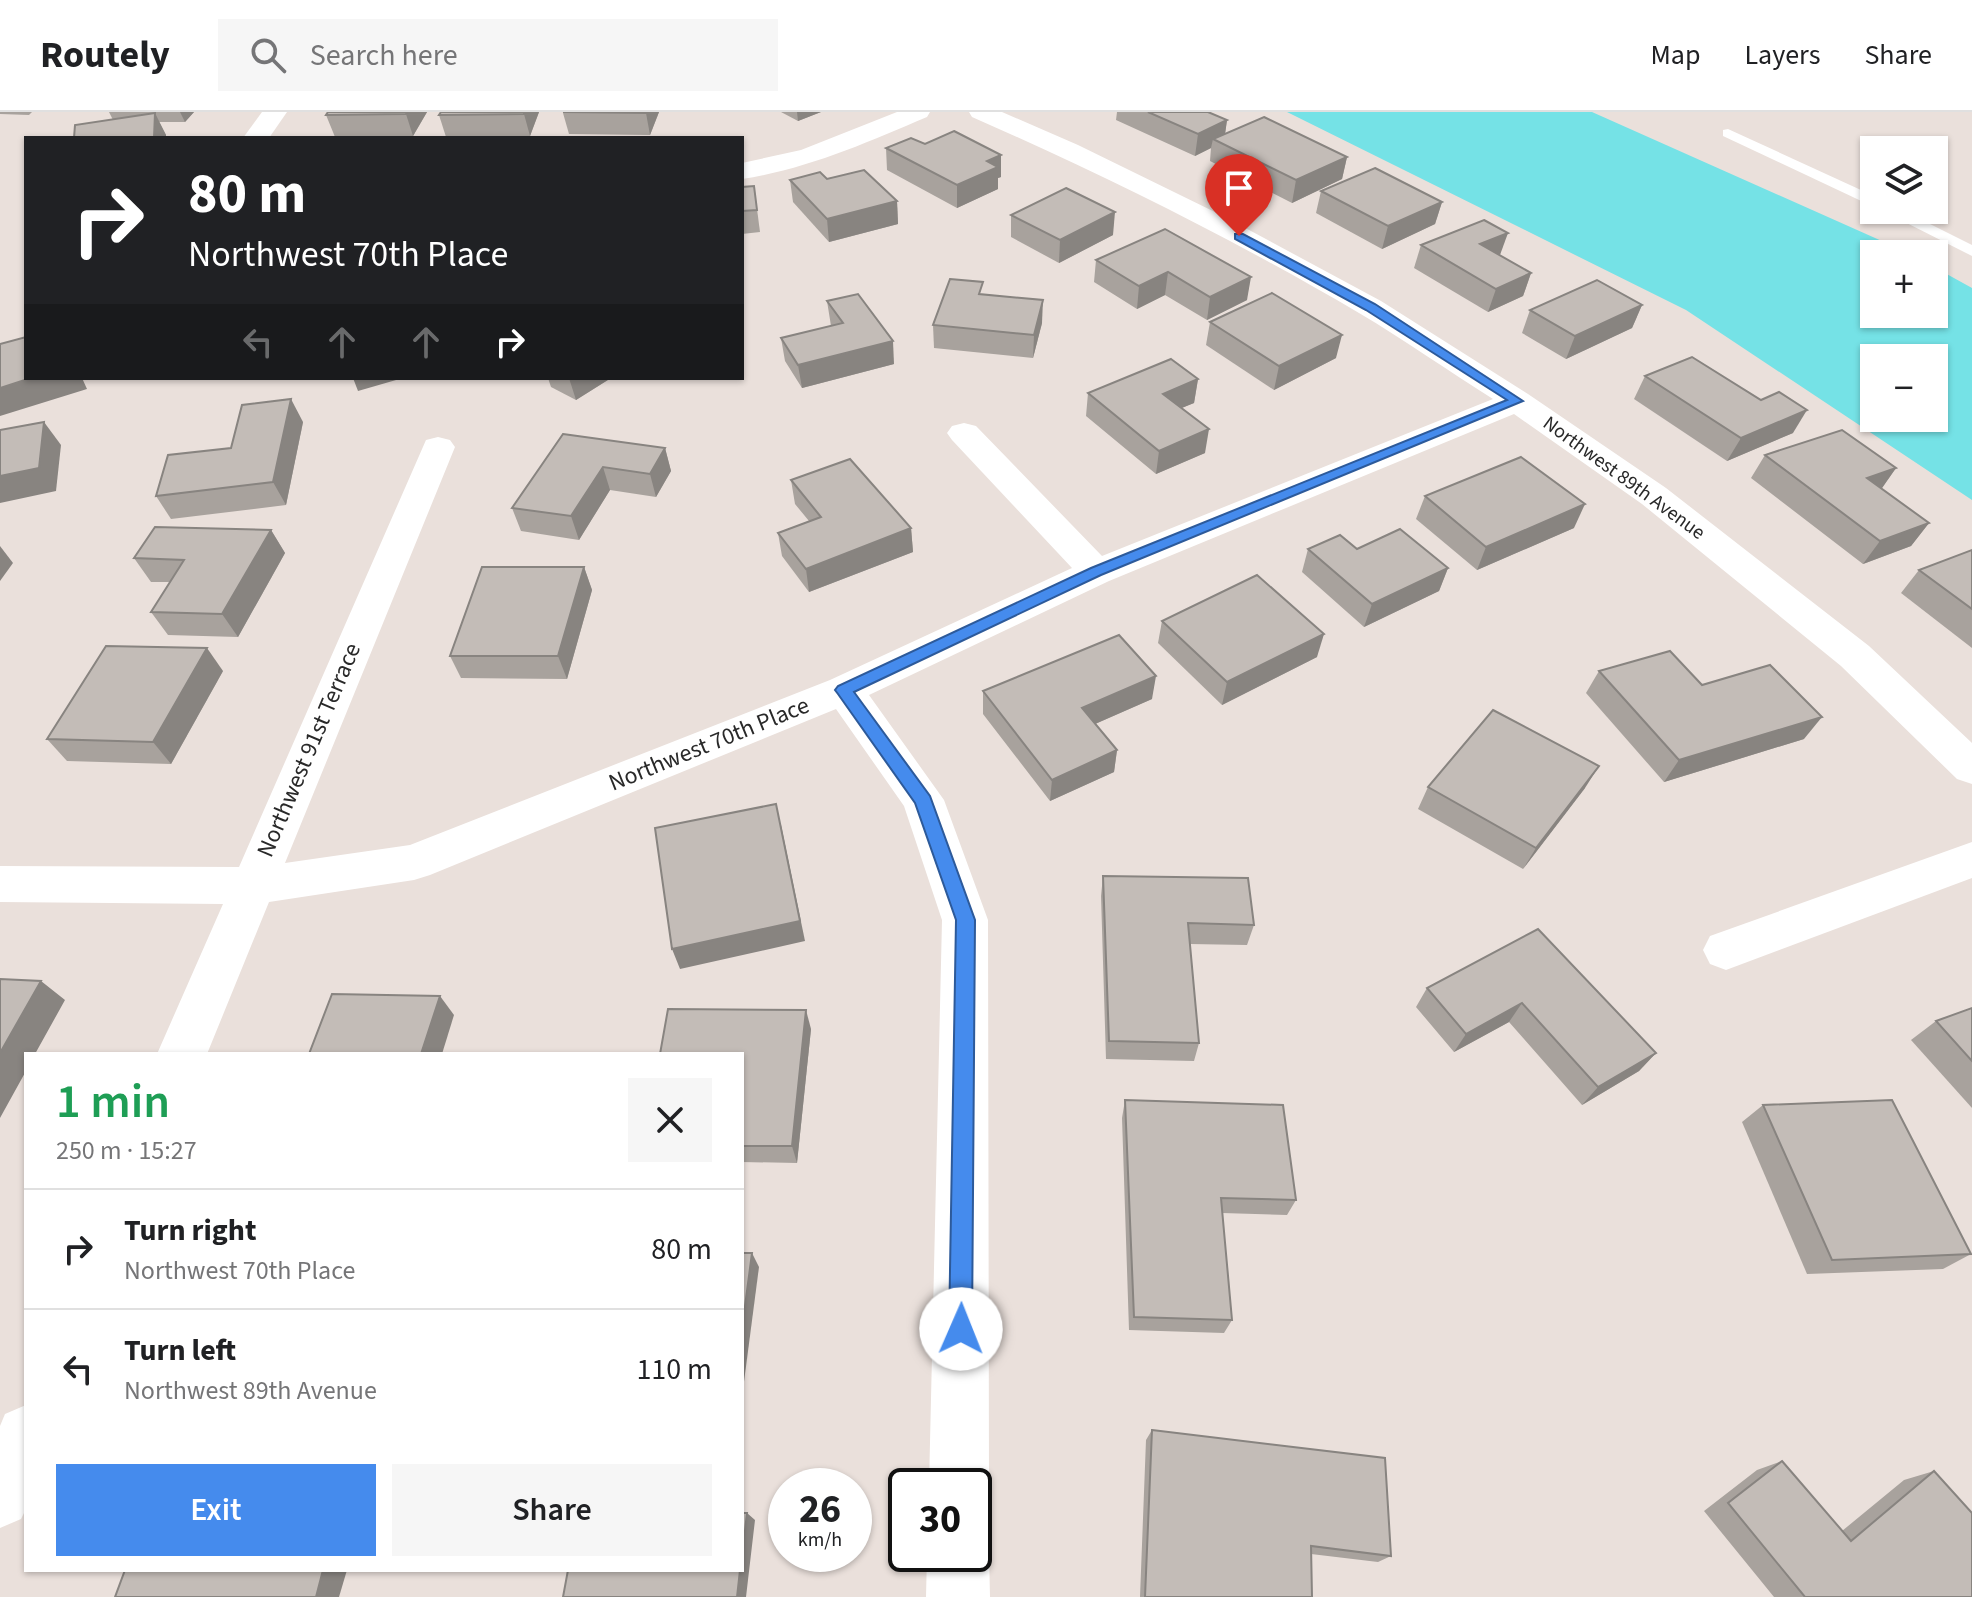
<!DOCTYPE html>
<meta charset="utf-8">
<style>
:root{--surface:#fff;--page:#f6f6f6;--text:#202124;--muted:#757577;--line:#e0e0e0;--accent:#458bed}
body{margin:0;font-family:"Source Sans 3",sans-serif;background:var(--page);color:var(--text);height:100vh;display:flex;flex-direction:column;font-size:30px;white-space:nowrap}
*{box-sizing:border-box;margin:0}
p{font-size:26px;color:var(--muted)}
.icon{flex:none;width:44px;height:44px;fill:none;stroke:currentColor;stroke-width:2;stroke-linecap:round;stroke-linejoin:round}
.map{position:relative;flex:1;overflow:hidden}
.side{position:absolute;left:24px;top:940px;width:720px;height:520px;display:flex;flex-direction:column;background:var(--surface);border-radius:0px;box-shadow:0 2px 6px #0004}
.side>*{flex:none}
.banner{position:absolute;left:24px;top:24px;width:720px;height:244px;border-radius:0px;box-shadow:0 2px 6px #0004;background:#202124;color:#fff;overflow:hidden}
.buttons{position:absolute;left:1860px;top:24px;display:grid;gap:16px}
.buttons a{display:grid;place-items:center;width:88px;height:88px;border-radius:0px;background:var(--surface);box-shadow:0 2px 6px #0004;font-size:40px}
.speed{position:absolute;left:768px;top:1356px;display:flex;gap:16px;font-size:40px;font-weight:700;text-align:center}
.speed>*{display:grid;place-content:center;width:104px;height:104px;border-radius:50%;background:var(--surface);box-shadow:0 2px 6px #0004;line-height:1}
.speed small{font-size:20px;font-weight:400}
.speed .limit{border:4px solid #111;border-radius:12px;background:#fff;color:#111}
.pin{position:absolute;display:grid;place-items:center;width:68px;height:68px;color:#fff;margin:-82px -34px;border-radius:50% 50% 50% 0;rotate:-45deg;box-shadow:0 0 8px #0007}
.pin .icon{rotate:45deg}
.me{position:absolute;width:88px;margin:-44px;rotate:1deg;stroke-linejoin:round;filter:drop-shadow(0 0 6px #0008)}
.turn{display:flex;align-items:center;gap:28px;height:168px;padding:0 32px;font-size:36px}
.turn .icon{width:104px;height:104px;stroke-width:2.5}
.turn b{display:block;font-size:56px;line-height:68px}
.lanes{display:flex;align-items:center;height:76px;padding:0 32px;background:#0003;justify-content:center;gap:40px;direction:ltr}
.lanes .off{opacity:.35}
.round{display:grid;place-items:center;flex:none;width:84px;height:84px;border-radius:0px;background:var(--page)}
.headline{display:flex;align-items:center;justify-content:space-between;height:136px;padding:0 32px}
h1{font-size:48px;font-weight:600;line-height:60px;color:#1e9e55}
.cta{display:flex;gap:16px;margin-top:auto;padding:16px 32px}
.cta a{flex:1;height:92px;border-radius:0px;background:var(--accent);color:#fff;font-size:32px;font-weight:600;line-height:92px;text-align:center}
.cta a+a{background:var(--page);color:var(--text)}
ul{padding:0;list-style:none}
li{display:flex;align-items:center;gap:24px;height:120px;padding:0 32px;border-top:2px solid var(--line)}
li div{flex:1}
li b{display:block;font-size:30px}
li em{font-style:normal}
header{display:flex;align-items:center;gap:48px;box-sizing:border-box;height:112px;padding:0 40px;background:var(--surface);border-bottom:2px solid var(--line)}
header strong{font-size:38px}
nav{display:flex;gap:44px;margin-inline-start:auto;font-size:28px}
.search{width:560px;height:72px;background:var(--page);display:flex;align-items:center;gap:20px;box-sizing:border-box;padding:0 28px;border-radius:0px;color:var(--muted);font-size:30px}
.map>svg:first-child{display:block}
</style>
<header>
<strong>Routely</strong>
<div class="search"><svg class="icon" aria-label="search" viewBox="0 0 24 24"><circle cx="10" cy="10" r="6"/><path d="M15 15l6 6"/></svg>Search here</div>
<nav><a>Map</a><a>Layers</a><a>Share</a></nav>
</header>
<div class="map">
<svg width="1972" height="1485" viewBox="0 0 1972 1485">
<rect width="100%" height="100%" fill="#eae0db"/>
<path fill="#75e2e6" fill-rule="evenodd" d="M1287,0h305l319,142h-37v60h60v-47l38,21v212l-286,-190zM1874,246h60v60h-60z"/>
<g fill="none" stroke-linecap="round" stroke-linejoin="round">
<g fill="#fff" fill-rule="evenodd">
<polygon points="1728,17 1874,84 1874,95 1723,24 1723,18"/>
<polygon points="1881,98 1902,98 1972,133 1972,144"/>
</g>
<g fill="#fff" fill-rule="evenodd">
<polygon points="262,0 287,0 269,26 243,26"/>
<path d="M897,0h33l-3,5c-61,26 -120,52 -185,62v-16l59,-13z"/>
<path d="M969,0h33l76,33 145,71 158,85 147,93 138,94 203,158 103,97v41l-15,-5 -116,-113 -199,-162 -128,-90 -405,167 -240,114 75,105 44,120 1,566 -9,21 -6,3v-24h-45l13,-566 -38,-114 -68,-97 -406,166 -16,5 -145,22 -62,152h-50l66,-150 -223,-2v-36l239,1 187,-427 12,-3 12,3 5,7 -170,416 125,-18 420,-165 242,-112 -120,-128 -5,-7 5,-7 12,-3 12,3 126,130 391,-157c-45,-28 -88,-59 -134,-86 -124,-73 -255,-138 -387,-196z"/>
<polygon points="1972,730 1972,766 1726,858 1710,852 1703,838 1710,824"/>
<polygon points="26,1293 26,1397 21,1407 0,1416 0,1314 5,1302"/>
<polygon points="974,1418 980,1420 989,1442 990,1485 926,1485 927,1442 974,1442"/>
</g>
</g>
<g fill="#a8a29d">
<polygon points="0,0 32,0 29,3 0,2"/>
<polygon points="109,0 194,0 185,10 159,10 166,23 166,26 74,26 113,8"/>
<polygon points="328,0 427,0 413,24 335,25 326,3"/>
<polygon points="441,0 539,0 530,24 446,25 439,3"/>
<polygon points="659,0 650,23 569,22 563,1"/>
<polygon points="781,0 821,0 798,9"/>
<polygon points="1117,0 1208,0 1227,8 1225,21 1347,45 1342,67 1292,91 1210,49 1211,36 1195,44 1116,8"/>
<polygon points="925,32 1001,43 1001,65 998,66 998,77 957,96 887,58 886,36"/>
<polygon points="827,67 897,89 898,112 829,130 793,90 790,68"/>
<polygon points="754,74 760,120 742,122 742,75"/>
<polygon points="1321,79 1442,90 1435,112 1382,137 1316,101"/>
<polygon points="1011,103 1113,123 1059,151 1011,125"/>
<polygon points="1165,117 1247,188 1207,208 1165,183 1137,197 1094,170 1096,148"/>
<polygon points="1421,133 1500,143 1531,161 1523,184 1488,200 1414,156"/>
<polygon points="983,183 1042,211 1033,246 934,236 933,213"/>
<polygon points="827,189 894,252 802,276 785,249 781,226 831,214"/>
<polygon points="1642,193 1632,216 1566,247 1522,221 1530,198"/>
<polygon points="1210,210 1336,246 1274,278 1206,233"/>
<polygon points="1645,264 1793,321 1727,349 1634,287"/>
<polygon points="548,266 611,266 576,288 551,275"/>
<polygon points="1198,267 1194,291 1181,296 1205,341 1156,362 1086,304 1088,281"/>
<polygon points="303,310 286,393 171,407 156,384 231,336"/>
<polygon points="563,322 665,336 671,359 656,385 610,378 579,428 521,419 512,396"/>
<polygon points="1765,343 1896,356 1881,377 1929,411 1911,434 1863,452 1751,366"/>
<polygon points="791,368 911,416 913,440 809,480 782,444 778,421 809,409 795,392"/>
<polygon points="1425,384 1574,416 1477,458 1416,407"/>
<polygon points="271,418 285,441 238,525 168,523 151,500 170,470 151,470 134,446"/>
<polygon points="1308,437 1357,437 1448,456 1439,479 1364,515 1302,460"/>
<polygon points="1972,438 1972,536 1901,481 1919,458"/>
<polygon points="584,455 592,478 567,567 461,566 450,544"/>
<polygon points="1162,509 1317,545 1222,593 1158,531"/>
<polygon points="223,559 171,652 67,649 47,627"/>
<polygon points="1599,559 1702,573 1804,627 1664,670 1586,581"/>
<polygon points="983,579 1152,587 1095,612 1117,638 1114,660 1050,689 983,602"/>
<polygon points="1428,675 1585,676 1523,757 1418,697"/>
<polygon points="1103,764 1254,813 1247,833 1190,832 1199,931 1194,949 1106,947 1101,784"/>
<polygon points="1538,817 1656,941 1639,959 1582,993 1509,910 1454,940 1416,895 1427,876"/>
<polygon points="1972,896 1972,996 1911,928 1936,909"/>
<polygon points="811,917 797,1051 742,1050 742,942"/>
<polygon points="1125,988 1296,1088 1287,1103 1222,1101 1232,1208 1224,1221 1129,1218 1122,1006"/>
<polygon points="1763,993 1971,1142 1943,1157 1807,1162 1742,1010"/>
<polygon points="1152,1318 1391,1444 1378,1450 1311,1442 1312,1485 1140,1485 1146,1328"/>
<polygon points="1782,1349 1842,1419 1904,1368 1934,1359 1972,1485 1774,1485 1704,1399 1757,1358"/>
</g>
<g fill="#888480">
<polygon points="180,0 194,0 185,10"/>
<polygon points="407,0 427,0 413,24 406,2"/>
<polygon points="524,0 539,0 530,24 524,2"/>
<polygon points="646,0 659,0 650,23 646,1"/>
<polygon points="797,0 821,0 798,9"/>
<polygon points="155,1 166,23 166,26 154,26"/>
<polygon points="1227,8 1224,30 1213,27 1211,36 1195,44 1198,22"/>
<polygon points="1001,43 1001,65 998,66 998,77 957,96 957,73 987,49"/>
<polygon points="1347,45 1342,67 1292,91 1296,68"/>
<polygon points="897,89 898,112 829,130 827,107"/>
<polygon points="1442,90 1435,112 1382,137 1388,114"/>
<polygon points="1115,100 1113,123 1059,151 1060,128"/>
<polygon points="1508,121 1500,143 1480,132"/>
<polygon points="1168,160 1165,183 1137,197 1139,174"/>
<polygon points="1531,161 1523,184 1488,200 1496,177"/>
<polygon points="1251,165 1247,188 1207,208 1210,185"/>
<polygon points="1043,188 1042,211 1033,246 1034,223"/>
<polygon points="1642,193 1632,216 1566,247 1575,224"/>
<polygon points="1342,223 1336,246 1274,278 1279,254"/>
<polygon points="893,229 894,252 802,276 798,253"/>
<polygon points="31,266 82,266 87,277 0,304 0,276"/>
<polygon points="353,266 403,266 358,279"/>
<polygon points="569,266 611,266 576,288"/>
<polygon points="1198,267 1194,291 1160,305 1163,282"/>
<polygon points="291,287 303,310 286,393 273,370"/>
<polygon points="1807,298 1793,321 1727,349 1741,326"/>
<polygon points="44,310 61,333 56,379 0,391 0,364"/>
<polygon points="1209,317 1205,341 1156,362 1159,339"/>
<polygon points="665,336 671,359 656,385 650,362"/>
<polygon points="603,355 610,378 579,428 571,404"/>
<polygon points="1896,356 1880,379 1867,366"/>
<polygon points="1585,392 1574,416 1477,458 1486,435"/>
<polygon points="1929,411 1911,434 1863,452 1880,429"/>
<polygon points="911,416 913,440 809,480 806,457"/>
<polygon points="271,418 285,441 238,525 222,502"/>
<polygon points="0,434 13,451 0,469"/>
<polygon points="584,455 592,478 567,567 558,544"/>
<polygon points="1448,456 1439,479 1364,515 1372,492"/>
<polygon points="1324,522 1317,545 1222,593 1227,570"/>
<polygon points="207,536 223,559 171,652 153,630"/>
<polygon points="1156,564 1152,587 1079,619 1082,596"/>
<polygon points="1822,605 1804,627 1664,670 1679,648"/>
<polygon points="1117,638 1114,660 1050,689 1052,668"/>
<polygon points="1599,654 1585,676 1523,757 1536,736"/>
<polygon points="781,713 805,829 680,857 672,837"/>
<polygon points="41,869 65,888 35,942 26,942 26,959 0,1006 0,941"/>
<polygon points="440,884 454,903 442,942 421,942"/>
<polygon points="1522,891 1509,910 1454,940 1466,922"/>
<polygon points="806,898 811,917 797,1051 792,1034"/>
<polygon points="1656,941 1639,959 1582,993 1598,975"/>
<polygon points="752,1141 759,1155 742,1285 742,1217"/>
<polygon points="747,1401 755,1408 746,1485 737,1485 740,1458 742,1458 742,1445"/>
<polygon points="323,1458 347,1458 339,1485 316,1485"/>
</g>
<g fill="#c3bcb7" stroke="#888480" stroke-width="2">
<polygon points="328,0 407,0 406,2 326,3"/>
<polygon points="441,0 524,0 524,2 439,3"/>
<polygon points="563,0 646,0 646,1"/>
<polygon points="1148,0 1208,0 1227,8 1198,22"/>
<polygon points="155,1 154,26 74,26 75,13"/>
<polygon points="1264,5 1347,45 1296,68 1213,27"/>
<polygon points="954,19 1001,43 987,49 998,55 957,73 886,36 911,26 925,32"/>
<polygon points="1375,56 1442,90 1388,114 1321,79"/>
<polygon points="864,58 897,89 827,107 790,68 820,60 827,67"/>
<polygon points="754,74 757,98 742,99 742,75"/>
<polygon points="1066,76 1115,100 1060,128 1011,103"/>
<polygon points="1484,108 1508,121 1480,132 1531,161 1496,177 1421,133"/>
<polygon points="1165,117 1251,165 1210,185 1168,160 1139,174 1096,148"/>
<polygon points="950,167 983,170 979,182 1043,188 1034,223 933,213"/>
<polygon points="1597,168 1642,193 1575,224 1530,198"/>
<polygon points="1272,181 1342,223 1279,254 1210,210"/>
<polygon points="858,182 893,229 798,253 781,226 843,211 827,189"/>
<polygon points="26,225 26,266 31,266 0,276 0,232"/>
<polygon points="1692,245 1761,288 1779,280 1807,298 1741,326 1645,264"/>
<polygon points="1171,247 1198,267 1163,282 1209,317 1159,339 1088,281"/>
<polygon points="291,287 273,370 156,384 168,343 231,336 242,293"/>
<polygon points="44,310 39,356 0,364 0,318"/>
<polygon points="1842,318 1896,356 1867,366 1929,411 1880,429 1765,343"/>
<polygon points="563,322 665,336 650,362 603,355 571,404 512,396"/>
<polygon points="1521,345 1585,392 1486,435 1425,384"/>
<polygon points="850,347 911,416 806,457 778,421 821,405 791,368"/>
<polygon points="155,415 271,418 222,502 151,500 184,448 134,446"/>
<polygon points="1400,417 1448,456 1372,492 1308,437 1340,423 1357,437"/>
<polygon points="1972,438 1972,497 1919,458"/>
<polygon points="482,455 584,455 558,544 450,544"/>
<polygon points="1257,463 1324,522 1227,570 1162,509"/>
<polygon points="1119,523 1156,564 1082,596 1117,638 1052,668 983,579"/>
<polygon points="106,534 207,536 153,630 47,627"/>
<polygon points="1670,539 1702,573 1770,553 1822,605 1679,648 1599,559"/>
<polygon points="1493,598 1599,654 1536,736 1428,675"/>
<polygon points="776,692 800,809 672,837 655,716"/>
<polygon points="1103,764 1248,766 1254,813 1188,811 1199,931 1109,929"/>
<polygon points="1538,817 1656,941 1598,975 1522,891 1466,922 1427,876"/>
<polygon points="0,867 41,869 0,941"/>
<polygon points="332,882 440,884 421,942 309,942"/>
<polygon points="1972,896 1972,949 1936,909"/>
<polygon points="668,897 806,898 792,1034 742,1034 742,942 660,942"/>
<polygon points="1125,988 1283,993 1296,1088 1221,1086 1232,1208 1134,1205"/>
<polygon points="1892,988 1971,1142 1832,1148 1763,993"/>
<polygon points="742,1141 752,1141 742,1217"/>
<polygon points="1152,1318 1385,1346 1391,1444 1311,1434 1312,1485 1145,1485"/>
<polygon points="1782,1349 1851,1429 1934,1359 1972,1401 1972,1485 1805,1485 1728,1391"/>
<polygon points="742,1401 747,1401 742,1445"/>
<polygon points="125,1458 323,1458 316,1485 115,1485"/>
<polygon points="568,1458 740,1458 737,1485 563,1485"/>
</g>
<polygon fill="#458bed" stroke="#2d5a9a" stroke-width="2" points="1235,122 1243,122 1375,192 1523,289 1101,463 854,580 930,684 975,808 972,1217 969,1225 961,1228 952,1225 949,1217 956,808 915,691 838,582 835,578 838,574 1091,456 1507,288 1366,198 1235,127"/>
<g text-anchor="middle" dominant-baseline="central" stroke-width="7" stroke-linejoin="round" paint-order="stroke">
<g font-size="20" fill="#292929" stroke="#fff">
<text transform="translate(1624 366) rotate(36)">Northwest 89th Avenue</text>
</g>
<g font-size="24" fill="#292929" stroke="#fff">
<text transform="translate(709 632) rotate(-22)">Northwest 70th Place</text>
<text transform="translate(309 638) rotate(-67)">Northwest 91st Terrace</text>
</g>
</g>
</svg>
<div class="buttons">
<a><svg class="icon" aria-label="layers" viewBox="0 0 24 24"><path d="M12 4l9 5-9 5-9-5zM3 14l9 5 9-5"/></svg></a>
<a>+</a>
<a>−</a>
</div>
<div class="speed"><div>26<small>km/h</small></div><div class="limit">30</div></div>
<div class="pin" style="left:1239px;top:124px;background:#d93025"><svg class="icon" aria-label="arrive" viewBox="0 0 24 24"><path d="M6 21V4h12l-3 4 3 4H6"/></svg></div>
<svg class="me" style="left:961px;top:1217px" viewBox="-20 -20 40 40"><circle r="19" fill="#fff"/><path d="M0-13L10 11 0 6-10 11z" fill="#458bed"/></svg>
<div class="banner">
<div class="turn"><svg class="icon" aria-label="right" viewBox="0 0 24 24"><path d="M7 20v-9h11M14 6l5 5-5 5"/></svg><div><b>80 m</b>Northwest 70th Place</div></div>
<div class="lanes"><svg class="icon off" aria-label="left" viewBox="0 0 24 24"><path d="M17 20v-9H6M10 6l-5 5 5 5"/></svg><svg class="icon off" aria-label="ahead" viewBox="0 0 24 24"><path d="M12 20V5M6 11l6-6 6 6"/></svg><svg class="icon off" aria-label="ahead" viewBox="0 0 24 24"><path d="M12 20V5M6 11l6-6 6 6"/></svg><svg class="icon" aria-label="right" viewBox="0 0 24 24"><path d="M7 20v-9h11M14 6l5 5-5 5"/></svg></div>
</div>
<section class="side">
<div class="headline"><div><h1>1 min</h1><p>250 m · 15:27</p></div><a class="round"><svg class="icon" aria-label="close" viewBox="0 0 24 24"><path d="M6 6l12 12M18 6L6 18"/></svg></a></div>
<ul>
<li><svg class="icon" aria-label="right" viewBox="0 0 24 24"><path d="M7 20v-9h11M14 6l5 5-5 5"/></svg><div><b>Turn right</b><p>Northwest 70th Place</p></div><em>80 m</em></li>
<li><svg class="icon" aria-label="left" viewBox="0 0 24 24"><path d="M17 20v-9H6M10 6l-5 5 5 5"/></svg><div><b>Turn left</b><p>Northwest 89th Avenue</p></div><em>110 m</em></li>
</ul>
<div class="cta"><a>Exit</a><a>Share</a></div>
</section>
</div>
